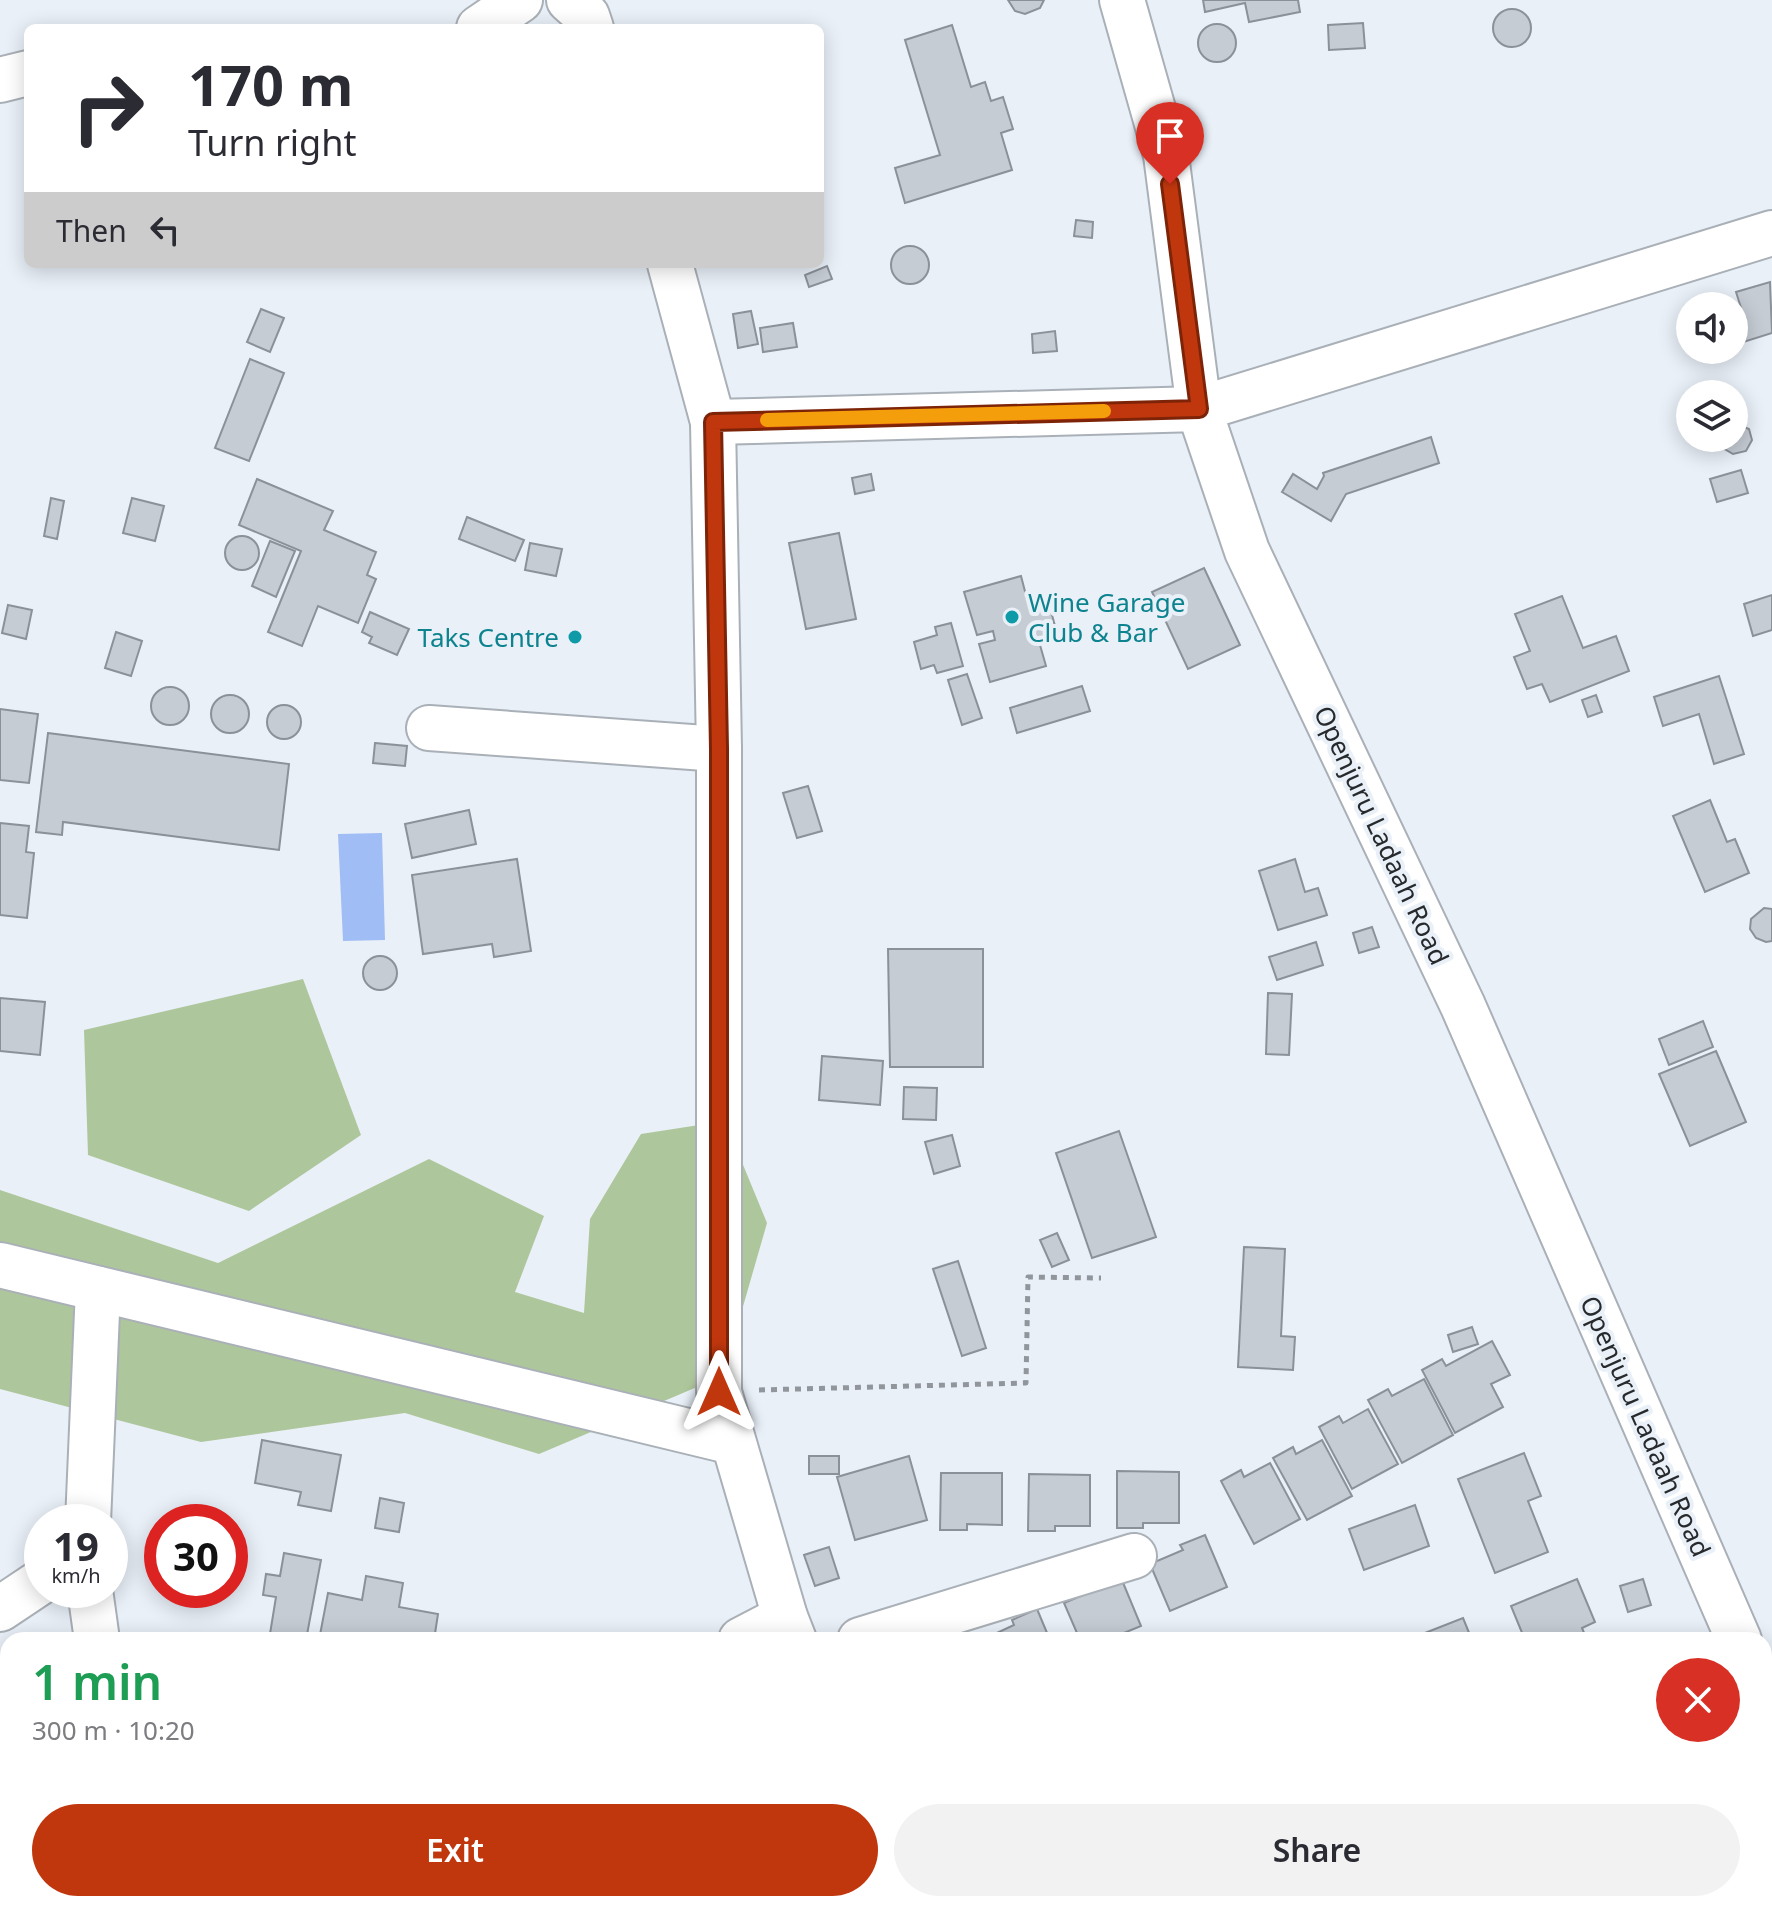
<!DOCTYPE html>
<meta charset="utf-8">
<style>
:root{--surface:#fff;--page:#f2f2f3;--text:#2b2b33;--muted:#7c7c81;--accent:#c0370d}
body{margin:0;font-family:"Noto Sans",sans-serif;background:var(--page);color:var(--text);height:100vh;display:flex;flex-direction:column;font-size:30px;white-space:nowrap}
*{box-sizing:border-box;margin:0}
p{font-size:26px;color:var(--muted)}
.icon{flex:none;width:44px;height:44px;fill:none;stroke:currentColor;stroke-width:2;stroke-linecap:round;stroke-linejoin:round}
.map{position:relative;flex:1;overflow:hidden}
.side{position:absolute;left:0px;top:1632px;width:1772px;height:280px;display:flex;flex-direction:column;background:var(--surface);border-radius:24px 24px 0 0;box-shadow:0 4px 20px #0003}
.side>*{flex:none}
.hud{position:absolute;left:24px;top:24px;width:800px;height:244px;border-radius:12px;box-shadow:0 4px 20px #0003;background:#fff;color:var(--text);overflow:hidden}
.controls{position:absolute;left:1676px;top:292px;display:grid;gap:16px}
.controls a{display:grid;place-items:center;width:72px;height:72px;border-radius:50%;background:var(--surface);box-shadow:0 4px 20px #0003;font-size:40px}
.speed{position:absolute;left:24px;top:1504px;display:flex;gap:16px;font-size:40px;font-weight:700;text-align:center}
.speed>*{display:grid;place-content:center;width:104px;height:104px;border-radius:50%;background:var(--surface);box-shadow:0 4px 20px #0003;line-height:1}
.speed small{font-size:20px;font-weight:400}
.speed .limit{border:12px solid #d22;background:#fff;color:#111}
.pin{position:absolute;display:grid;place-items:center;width:68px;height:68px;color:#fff;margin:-82px -34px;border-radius:50% 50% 50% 0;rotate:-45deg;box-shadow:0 0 8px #0007}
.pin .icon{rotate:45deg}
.me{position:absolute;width:88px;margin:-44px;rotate:0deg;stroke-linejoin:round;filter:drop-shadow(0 0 6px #0008)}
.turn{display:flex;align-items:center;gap:28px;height:168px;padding:0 32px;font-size:36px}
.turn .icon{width:104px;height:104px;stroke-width:2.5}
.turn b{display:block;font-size:56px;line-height:68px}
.then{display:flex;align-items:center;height:76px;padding:0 32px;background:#0003;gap:16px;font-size:30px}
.round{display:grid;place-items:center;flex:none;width:84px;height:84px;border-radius:42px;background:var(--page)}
.head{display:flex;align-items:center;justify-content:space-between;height:136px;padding:0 32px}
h1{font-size:48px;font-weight:600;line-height:60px;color:#1e9e55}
.cta{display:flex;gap:16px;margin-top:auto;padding:16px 32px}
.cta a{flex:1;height:92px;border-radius:48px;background:var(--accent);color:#fff;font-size:32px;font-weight:600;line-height:92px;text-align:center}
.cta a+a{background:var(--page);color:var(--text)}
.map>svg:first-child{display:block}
</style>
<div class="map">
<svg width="1772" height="1912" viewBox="0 0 1772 1912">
<rect width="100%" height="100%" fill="#e9f0f8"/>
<g fill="#aec69b">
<polygon points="303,979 361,1135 249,1211 88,1155 84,1030"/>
<polygon points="725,1121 767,1223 723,1376 539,1454 405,1413 201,1442 0,1389 0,1190 218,1263 429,1159 544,1216 515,1292 584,1313 590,1219 641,1134"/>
</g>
<polygon fill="#a1bdf5" points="382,833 385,940 343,941 338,834"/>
<g fill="#c6ccd4" stroke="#8b9198" stroke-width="2">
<polygon points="1008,0 1044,0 1040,8 1025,14 1015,11"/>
<polygon points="1203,0 1298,0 1300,12 1249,22 1245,3 1205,12"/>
<circle cx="1512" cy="28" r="19"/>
<polygon points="1363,23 1365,48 1329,50 1328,25"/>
<circle cx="1217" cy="43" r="19"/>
<polygon points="952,25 971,87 985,82 991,101 1003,97 1013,129 1001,133 1012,170 905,203 895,168 940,155 905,40"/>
<polygon points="1076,220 1093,222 1092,238 1074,236"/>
<circle cx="910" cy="265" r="19"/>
<polygon points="827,266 832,279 809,287 805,275"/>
<polygon points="1770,282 1772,333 1734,345 1734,317 1743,314 1736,292"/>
<polygon points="261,309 284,318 270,352 247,342"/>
<polygon points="751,311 758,344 738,348 733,314"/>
<polygon points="793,323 797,347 763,352 760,328"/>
<polygon points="1055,331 1057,351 1033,353 1032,334"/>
<polygon points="250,359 284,373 249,461 215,448"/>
<polygon points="1734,423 1749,429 1752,440 1746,451 1733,454 1723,448 1721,438 1734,438"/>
<polygon points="1431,437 1439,463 1346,494 1331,521 1282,492 1293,474 1317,489 1324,476 1323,473"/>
<polygon points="1741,470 1748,493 1717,502 1710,479"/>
<polygon points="871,474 874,490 855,494 852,478"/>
<polygon points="257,479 333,511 324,530 376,552 367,575 376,579 358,623 318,606 302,646 268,632 301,551 239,525"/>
<polygon points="51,498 64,501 57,539 44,536"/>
<polygon points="132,498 164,506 155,541 123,533"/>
<polygon points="467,517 524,540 515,561 459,539"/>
<polygon points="839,533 856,619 806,629 789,543"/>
<circle cx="242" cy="553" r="17"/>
<polygon points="270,541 295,551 276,597 252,586"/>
<polygon points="530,543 562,549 556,576 525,570"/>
<polygon points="1204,568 1240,645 1188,669 1152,592"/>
<polygon points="1021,576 1028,603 1047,597 1057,633 1038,638 1046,666 990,682 979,644 995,640 993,631 977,635 964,592"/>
<polygon points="1772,595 1772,630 1753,636 1744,604"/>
<polygon points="1562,596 1583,648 1616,636 1629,671 1550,702 1542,684 1527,689 1514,657 1530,651 1515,614"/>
<polygon points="8,605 32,610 26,639 2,633"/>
<polygon points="370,612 409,629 397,655 369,643 372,637 362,632"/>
<polygon points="951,623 963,666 937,673 934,665 921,669 914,642 937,635 935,627"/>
<polygon points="116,632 142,641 131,676 105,668"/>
<polygon points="967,674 982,718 962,725 948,680"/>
<polygon points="1719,676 1744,754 1714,764 1699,714 1663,726 1654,697"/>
<polygon points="1082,686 1090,711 1017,733 1010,708"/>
<circle cx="170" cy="706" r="19"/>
<polygon points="1596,695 1602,712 1588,717 1582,700"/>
<circle cx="230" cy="714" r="19"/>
<circle cx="284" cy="722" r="17"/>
<polygon points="0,709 38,714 29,783 0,780"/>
<polygon points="48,733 289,764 279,850 63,822 62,835 36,832"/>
<polygon points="375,743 407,746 405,766 373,763"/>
<polygon points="808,786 822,831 797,838 783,793"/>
<polygon points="1710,800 1727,842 1735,839 1749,873 1705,892 1673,816"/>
<polygon points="469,810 476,844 412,858 405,824"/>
<polygon points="0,823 29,826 26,852 34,853 27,918 0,915"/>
<polygon points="517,859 531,951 494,957 492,944 423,954 412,875"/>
<polygon points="1295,859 1305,892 1318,888 1327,915 1278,930 1259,871"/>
<polygon points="1764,908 1772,909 1772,941 1766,942 1756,938 1750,929 1751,919"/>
<polygon points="1372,927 1379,947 1359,953 1353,933"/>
<polygon points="1316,942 1323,965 1277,980 1269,957"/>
<polygon points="888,949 983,949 983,1067 890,1067"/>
<circle cx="380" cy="973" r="17"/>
<polygon points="1268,993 1292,994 1289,1055 1266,1054"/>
<polygon points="0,998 45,1002 40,1055 0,1051"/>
<polygon points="1703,1021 1713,1047 1669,1065 1659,1039"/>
<polygon points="1716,1051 1746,1122 1690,1146 1659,1074"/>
<polygon points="822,1056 883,1061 880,1105 819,1100"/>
<polygon points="904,1087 937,1088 936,1120 903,1119"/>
<polygon points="1119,1131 1156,1237 1092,1258 1056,1153"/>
<polygon points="952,1135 960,1166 934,1174 925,1142"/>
<polygon points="1057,1233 1069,1260 1052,1267 1040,1240"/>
<polygon points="1244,1247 1285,1249 1281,1336 1295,1337 1293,1370 1238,1367"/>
<polygon points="958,1261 986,1348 962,1356 933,1269"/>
<polygon points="1472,1327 1478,1344 1453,1352 1448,1335"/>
<polygon points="1492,1341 1510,1375 1491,1384 1503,1407 1455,1433 1422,1370 1442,1359 1446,1366"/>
<polygon points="1424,1379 1453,1435 1402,1463 1368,1400 1388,1389 1392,1396"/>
<polygon points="1368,1409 1398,1464 1352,1489 1319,1427 1339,1416 1343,1423"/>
<polygon points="262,1440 341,1455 331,1511 298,1505 301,1492 255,1483"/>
<polygon points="1322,1440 1352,1496 1307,1520 1273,1458 1293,1447 1296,1454"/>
<polygon points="1524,1453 1541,1496 1528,1501 1548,1552 1495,1573 1458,1479"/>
<rect x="809" y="1456" width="30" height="18"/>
<polygon points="909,1456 927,1520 855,1540 837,1477"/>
<polygon points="1270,1463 1300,1519 1254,1544 1221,1481 1241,1470 1244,1477"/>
<polygon points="1117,1471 1179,1472 1179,1523 1143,1523 1143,1528 1117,1528"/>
<polygon points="941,1473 1002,1473 1002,1525 967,1524 967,1530 940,1530"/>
<polygon points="1029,1474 1090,1475 1090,1526 1055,1526 1055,1531 1028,1531"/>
<polygon points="380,1498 404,1503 399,1532 375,1528"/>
<polygon points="1415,1505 1429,1546 1364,1570 1349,1529"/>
<polygon points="1205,1535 1227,1587 1170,1611 1150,1564 1183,1550 1180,1545"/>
<polygon points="829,1547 839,1578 815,1586 804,1555"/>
<polygon points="284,1553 321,1560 306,1640 269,1640 276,1597 263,1595 266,1574 280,1576"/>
<polygon points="1119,1573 1141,1626 1107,1640 1080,1640 1064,1603 1097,1589"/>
<polygon points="366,1576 403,1583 399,1607 438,1614 434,1640 319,1640 328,1593 362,1600"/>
<polygon points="1577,1579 1595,1622 1582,1628 1587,1640 1525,1640 1511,1606"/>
<polygon points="1643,1579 1651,1605 1628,1612 1620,1586"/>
<polygon points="1037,1609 1050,1640 982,1640 1014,1625 1012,1620"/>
<polygon points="1463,1618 1472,1640 1407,1640"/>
<polygon points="1591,1904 1646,1904 1651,1912 1596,1912"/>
</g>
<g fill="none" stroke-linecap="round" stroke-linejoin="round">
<g stroke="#aab0b7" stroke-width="48">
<g id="minor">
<polyline points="569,0 587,16 591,28"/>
<polyline points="1122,0 1166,155 1199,409 1247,551 1463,1006 1739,1640"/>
<polyline points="479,28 520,0"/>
<polyline points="0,80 28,73"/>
<polyline points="670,264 713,422 1199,409 1772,233"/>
<polyline points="713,422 719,749 719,1392 785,1617 794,1640"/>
<polyline points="429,728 719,749"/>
<polyline points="0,1265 733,1442"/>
<polyline points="88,1522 98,1289"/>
<polyline points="90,1590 97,1640"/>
<polyline points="0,1609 42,1581"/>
<polyline points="741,1640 785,1617"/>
<polyline points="860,1640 1134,1556"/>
<polyline points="1764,1698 1772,1716"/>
<polyline points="130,1904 131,1912"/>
<polyline points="899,1904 902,1912"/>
</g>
</g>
<polyline stroke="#91969c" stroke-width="5" stroke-dasharray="6 6" stroke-linecap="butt" points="759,1390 1026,1383 1028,1277 1101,1278"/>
<use href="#minor" stroke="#fff" stroke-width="44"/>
</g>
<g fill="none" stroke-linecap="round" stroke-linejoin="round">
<g stroke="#7d2408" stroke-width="20">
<polyline id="route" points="719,1392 719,749 713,422 1199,409 1170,184"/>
</g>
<use href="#route" stroke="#c0370d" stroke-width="14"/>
<polyline stroke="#f59e0b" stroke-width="14" points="767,420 1104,411"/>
</g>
<g fill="#0f9aa8" stroke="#e9f0f8" stroke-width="3">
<circle cx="1012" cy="617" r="8"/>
<circle cx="575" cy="637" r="8"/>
</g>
<g text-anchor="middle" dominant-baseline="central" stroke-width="8" stroke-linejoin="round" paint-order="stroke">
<g font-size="26" fill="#0d838f" stroke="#e9f0f8" text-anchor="start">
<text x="1028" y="602">Wine Garage<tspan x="1028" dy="30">Club &amp; Bar</tspan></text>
<text x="559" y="637" text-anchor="end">Taks Centre</text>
</g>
<g font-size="26" fill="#272a2d" stroke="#e9f0f8">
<text transform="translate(1382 835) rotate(65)">Openjuru Ladaah Road</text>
<text transform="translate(1646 1426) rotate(66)">Openjuru Ladaah Road</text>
</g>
</g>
</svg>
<div class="controls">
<a><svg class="icon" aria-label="sound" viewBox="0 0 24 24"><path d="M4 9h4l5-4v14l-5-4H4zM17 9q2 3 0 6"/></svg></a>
<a><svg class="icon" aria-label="layers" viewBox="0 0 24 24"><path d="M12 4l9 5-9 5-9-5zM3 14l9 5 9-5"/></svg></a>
</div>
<div class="speed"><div>19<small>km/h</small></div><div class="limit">30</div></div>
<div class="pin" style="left:1170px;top:184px;background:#d93025"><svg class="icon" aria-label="arrive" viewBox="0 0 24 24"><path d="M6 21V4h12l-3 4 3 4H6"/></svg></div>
<svg class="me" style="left:719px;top:1392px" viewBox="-20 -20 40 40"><path d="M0-17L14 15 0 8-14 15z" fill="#c0370d" stroke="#fff" stroke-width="4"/></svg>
<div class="hud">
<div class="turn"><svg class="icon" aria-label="right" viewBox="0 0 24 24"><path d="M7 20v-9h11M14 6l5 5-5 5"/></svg><div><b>170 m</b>Turn right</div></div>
<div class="then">Then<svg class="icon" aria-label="left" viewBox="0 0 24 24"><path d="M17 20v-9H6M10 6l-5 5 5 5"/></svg></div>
</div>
<section class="side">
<div class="head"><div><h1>1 min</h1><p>300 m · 10:20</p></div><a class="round" style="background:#d93025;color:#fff"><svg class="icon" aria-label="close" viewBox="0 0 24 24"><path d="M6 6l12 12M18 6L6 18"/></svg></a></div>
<div class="cta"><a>Exit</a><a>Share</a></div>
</section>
</div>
